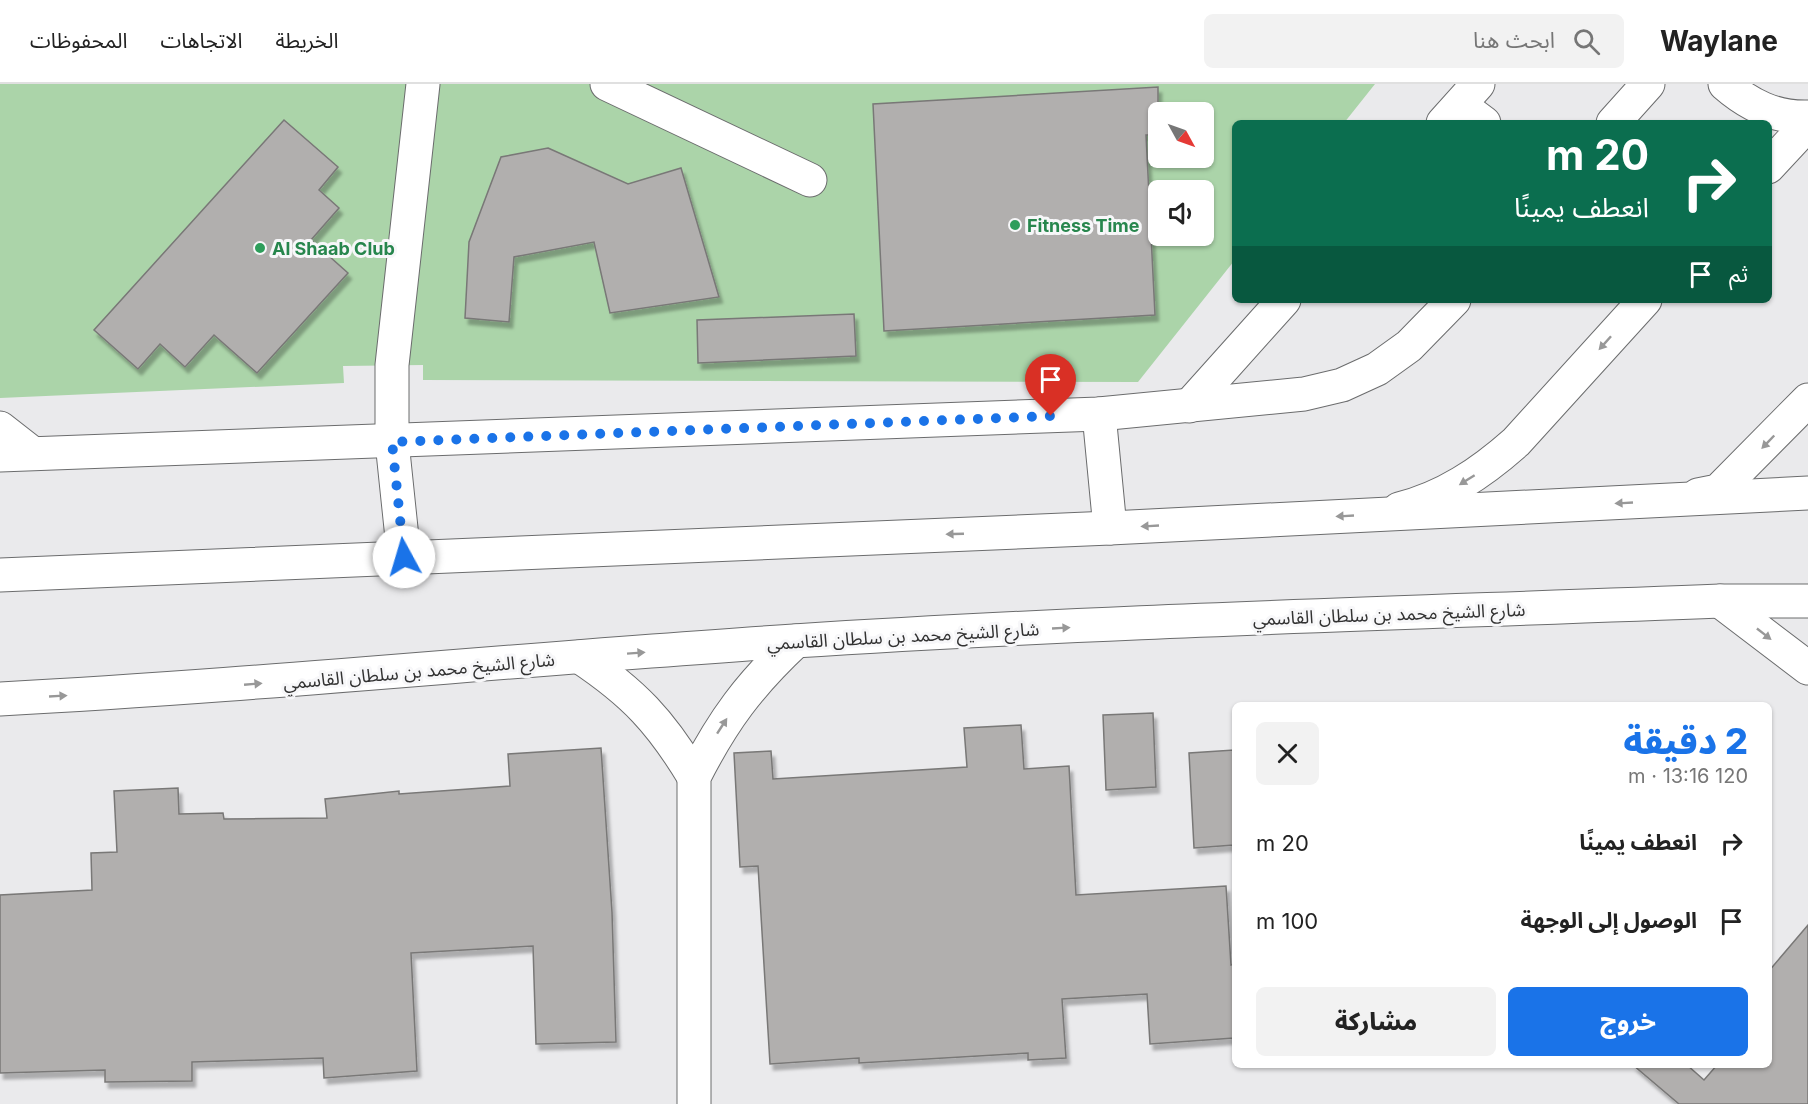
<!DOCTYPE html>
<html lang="ar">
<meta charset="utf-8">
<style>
:root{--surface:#fff;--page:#f2f2f2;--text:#222;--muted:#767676;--line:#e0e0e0;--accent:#1a73e8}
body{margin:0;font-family:Inter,"Noto Sans Arabic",sans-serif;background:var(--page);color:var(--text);direction:rtl;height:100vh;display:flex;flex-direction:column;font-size:22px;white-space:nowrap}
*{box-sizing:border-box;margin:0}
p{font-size:20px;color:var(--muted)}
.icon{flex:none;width:33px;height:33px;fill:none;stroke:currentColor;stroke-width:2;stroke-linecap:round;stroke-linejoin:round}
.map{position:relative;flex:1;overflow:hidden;direction:ltr}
.drawer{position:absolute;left:1232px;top:618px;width:540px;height:366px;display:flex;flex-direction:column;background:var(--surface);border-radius:9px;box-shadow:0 2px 4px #0004;direction:rtl}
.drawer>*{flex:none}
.top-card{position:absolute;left:1232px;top:36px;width:540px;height:183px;border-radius:9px;box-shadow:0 2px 4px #0004;direction:rtl;background:#0b6e4f;color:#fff;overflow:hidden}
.needle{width:39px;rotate:130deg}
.tools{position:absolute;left:1148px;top:18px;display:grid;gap:12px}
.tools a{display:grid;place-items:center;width:66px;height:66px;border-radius:9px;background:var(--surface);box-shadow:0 2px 4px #0004;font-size:30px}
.pin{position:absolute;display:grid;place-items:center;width:51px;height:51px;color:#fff;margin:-62px -26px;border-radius:50% 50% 50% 0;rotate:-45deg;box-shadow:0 0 6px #0007}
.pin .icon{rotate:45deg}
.me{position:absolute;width:66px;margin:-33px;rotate:354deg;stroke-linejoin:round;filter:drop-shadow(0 0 4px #0008)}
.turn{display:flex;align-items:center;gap:21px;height:126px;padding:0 24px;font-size:27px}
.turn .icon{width:78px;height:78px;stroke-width:2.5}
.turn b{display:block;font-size:42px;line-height:51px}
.then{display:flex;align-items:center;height:57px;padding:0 24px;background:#0003;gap:12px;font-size:22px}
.round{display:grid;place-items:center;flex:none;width:63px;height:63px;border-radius:9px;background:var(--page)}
.overview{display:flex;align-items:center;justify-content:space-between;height:102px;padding:0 24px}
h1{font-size:36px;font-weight:800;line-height:45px;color:var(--accent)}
.button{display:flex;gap:12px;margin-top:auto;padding:12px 24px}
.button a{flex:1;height:69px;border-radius:9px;background:var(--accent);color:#fff;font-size:24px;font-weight:800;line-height:69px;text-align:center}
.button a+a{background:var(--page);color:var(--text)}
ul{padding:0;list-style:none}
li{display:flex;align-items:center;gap:18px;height:78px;padding:0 24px}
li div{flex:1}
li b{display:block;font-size:22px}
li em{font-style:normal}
header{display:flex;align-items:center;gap:36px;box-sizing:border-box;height:84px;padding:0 30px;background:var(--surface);border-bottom:2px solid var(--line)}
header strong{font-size:28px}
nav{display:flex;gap:33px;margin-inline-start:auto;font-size:21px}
.search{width:420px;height:54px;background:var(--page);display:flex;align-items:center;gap:15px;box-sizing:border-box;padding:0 21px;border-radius:9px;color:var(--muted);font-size:22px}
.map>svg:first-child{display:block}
</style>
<header>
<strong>Waylane</strong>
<div class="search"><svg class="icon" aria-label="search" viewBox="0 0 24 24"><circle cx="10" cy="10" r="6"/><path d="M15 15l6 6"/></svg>ابحث هنا</div>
<nav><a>الخريطة</a><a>الاتجاهات</a><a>المحفوظات</a></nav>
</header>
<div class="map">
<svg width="1808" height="1020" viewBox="0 0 1808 1020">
<defs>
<filter id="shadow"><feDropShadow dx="3.5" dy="6" stdDeviation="1.5" flood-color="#0004"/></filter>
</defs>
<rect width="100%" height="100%" fill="#eaeaec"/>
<path fill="#abd4a9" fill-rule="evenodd" d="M0,0h1375l-31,39h-110v138l-96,121 -715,-2v-15l-80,1 1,17 -344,15zM1158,28h45v46h-45zM1158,106h45v46h-45z"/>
<g fill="#b1afae" stroke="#797877" stroke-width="1.5" filter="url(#shadow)">
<polygon points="1158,3 1158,51 1146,51 1155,231 884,247 873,20"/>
<polygon points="284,36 338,83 319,106 339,124 311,156 348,189 257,289 214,251 185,283 160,260 138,285 94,246"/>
<polygon points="548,64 628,100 681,84 719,213 610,229 594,158 514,173 509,238 465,234 469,158 501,73"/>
<polygon points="854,230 856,272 698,279 697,236"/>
<polygon points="1153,629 1156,703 1106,706 1103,631"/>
<polygon points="1021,641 1024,685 1069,682 1076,811 1226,802 1231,881 1234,880 1234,954 1150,960 1147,910 1062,915 1066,974 1028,976 1028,969 859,979 859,974 770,980 758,782 740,783 734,669 771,667 773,695 967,683 964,644"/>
<polygon points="601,664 612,828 616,958 536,960 533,862 411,869 417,987 324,994 323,974 192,978 192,997 105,998 105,986 0,989 0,811 92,806 91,769 117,768 114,707 178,704 179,730 223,729 224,735 327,734 325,715 399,707 399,710 510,702 508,670"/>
<polygon points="1234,666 1234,761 1194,764 1189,669"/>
<polygon points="1808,841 1808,1020 1679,1020 1633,981 1687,981 1704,996 1717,981 1768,981 1768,888"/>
</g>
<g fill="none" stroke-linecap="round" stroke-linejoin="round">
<g stroke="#6b6c6d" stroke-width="35">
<g id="minor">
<polyline points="607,0 810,96"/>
<path d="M1725,0c24,21 50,34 83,33"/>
<polyline points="1460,21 1484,39"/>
<polyline points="1443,39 1478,0"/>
<polyline points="1613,39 1648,0"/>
<polyline points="1768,83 1808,40"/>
<polyline points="1189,322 1284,216"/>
<polyline points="0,344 32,369"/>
<polyline points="0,371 1099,330 1304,310 1342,301 1377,285 1409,262 1454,216"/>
<path d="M1399,425c45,-11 82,-36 117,-67l129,-142"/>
<polyline points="404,473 392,358 392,281 423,0"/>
<path d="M580,573c54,36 81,65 114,120"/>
<path d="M694,1020v-327c29,-57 55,-92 102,-136"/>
</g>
</g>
<g stroke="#6b6c6d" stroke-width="35">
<g id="major">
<polyline points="1099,330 1110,444"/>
<polyline points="1698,411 1718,407 1808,316"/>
<polyline points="0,491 1110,444 1808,409"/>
<polyline points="1720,517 1808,584"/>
<path d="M0,615c265,-14 529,-41 794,-58 309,-20 618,-28 926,-40h88"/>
</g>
</g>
<use href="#minor" stroke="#fff" stroke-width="33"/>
<use href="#major" stroke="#fff" stroke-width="33"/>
</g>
<defs><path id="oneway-solid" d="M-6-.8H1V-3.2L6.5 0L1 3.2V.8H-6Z" transform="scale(1.5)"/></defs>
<g fill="#989898">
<use href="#oneway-solid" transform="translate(1605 259) rotate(132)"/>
<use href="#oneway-solid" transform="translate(1768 358) rotate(134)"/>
<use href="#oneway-solid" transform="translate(1467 396) rotate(148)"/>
<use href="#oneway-solid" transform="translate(1624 419) rotate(177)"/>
<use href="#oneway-solid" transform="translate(1345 432) rotate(177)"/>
<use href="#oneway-solid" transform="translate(1150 442) rotate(177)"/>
<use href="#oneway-solid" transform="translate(955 450) rotate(178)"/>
<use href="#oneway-solid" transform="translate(1061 544) rotate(-3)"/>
<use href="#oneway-solid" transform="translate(1764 550) rotate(38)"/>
<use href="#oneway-solid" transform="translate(636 569) rotate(-4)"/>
<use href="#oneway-solid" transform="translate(253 600) rotate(-5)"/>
<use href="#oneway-solid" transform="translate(58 612) rotate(-3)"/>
<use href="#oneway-solid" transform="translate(722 642) rotate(-57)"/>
</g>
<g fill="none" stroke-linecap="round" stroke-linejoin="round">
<polyline stroke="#1a73e8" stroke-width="10" stroke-dasharray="0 18" points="404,473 392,358 1051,332"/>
</g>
<g fill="#2e9e5b" stroke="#f7f7f9" stroke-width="2">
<circle cx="1015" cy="141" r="6"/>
<circle cx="260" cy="164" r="6"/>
</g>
<g text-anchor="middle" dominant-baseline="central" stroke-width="6" stroke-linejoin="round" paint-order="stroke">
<g font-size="18" font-weight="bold" fill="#27864d" stroke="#f7f7f9" text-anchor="start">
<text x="1027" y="141">Fitness Time</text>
<text x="272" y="164">Al Shaab Club</text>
</g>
<g font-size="18" fill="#323232" stroke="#f7f7f9">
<text transform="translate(1389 530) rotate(-2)">شارع الشيخ محمد بن سلطان القاسمي</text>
<text transform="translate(903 552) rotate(-3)">شارع الشيخ محمد بن سلطان القاسمي</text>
<text transform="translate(419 587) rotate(-5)">شارع الشيخ محمد بن سلطان القاسمي</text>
</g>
</g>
</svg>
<div class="tools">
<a><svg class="needle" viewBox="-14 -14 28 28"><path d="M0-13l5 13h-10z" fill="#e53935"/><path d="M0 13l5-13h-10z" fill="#767676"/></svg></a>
<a><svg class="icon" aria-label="sound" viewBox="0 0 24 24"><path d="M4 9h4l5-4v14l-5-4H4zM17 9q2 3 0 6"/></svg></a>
</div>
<div class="pin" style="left:1051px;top:332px;background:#d93025"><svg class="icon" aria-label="arrive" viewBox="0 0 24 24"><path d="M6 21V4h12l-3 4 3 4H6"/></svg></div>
<svg class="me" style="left:404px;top:473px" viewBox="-20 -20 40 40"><circle r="19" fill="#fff"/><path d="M0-13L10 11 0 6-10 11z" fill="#1a73e8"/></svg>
<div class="top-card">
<div class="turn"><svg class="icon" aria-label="right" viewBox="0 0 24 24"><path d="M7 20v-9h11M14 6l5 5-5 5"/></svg><div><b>20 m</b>انعطف يمينًا</div></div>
<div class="then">ثم<svg class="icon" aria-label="arrive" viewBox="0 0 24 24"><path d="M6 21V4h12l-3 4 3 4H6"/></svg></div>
</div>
<section class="drawer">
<div class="overview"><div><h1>2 دقيقة</h1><p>120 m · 13:16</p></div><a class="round"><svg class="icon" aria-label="close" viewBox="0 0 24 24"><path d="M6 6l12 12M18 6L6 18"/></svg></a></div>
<ul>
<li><svg class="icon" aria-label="right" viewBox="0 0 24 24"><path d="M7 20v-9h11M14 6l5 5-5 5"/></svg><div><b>انعطف يمينًا</b></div><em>20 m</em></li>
<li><svg class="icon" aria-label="arrive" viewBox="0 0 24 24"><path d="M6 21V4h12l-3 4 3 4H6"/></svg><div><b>الوصول إلى الوجهة</b></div><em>100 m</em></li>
</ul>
<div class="button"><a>خروج</a><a>مشاركة</a></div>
</section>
</div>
